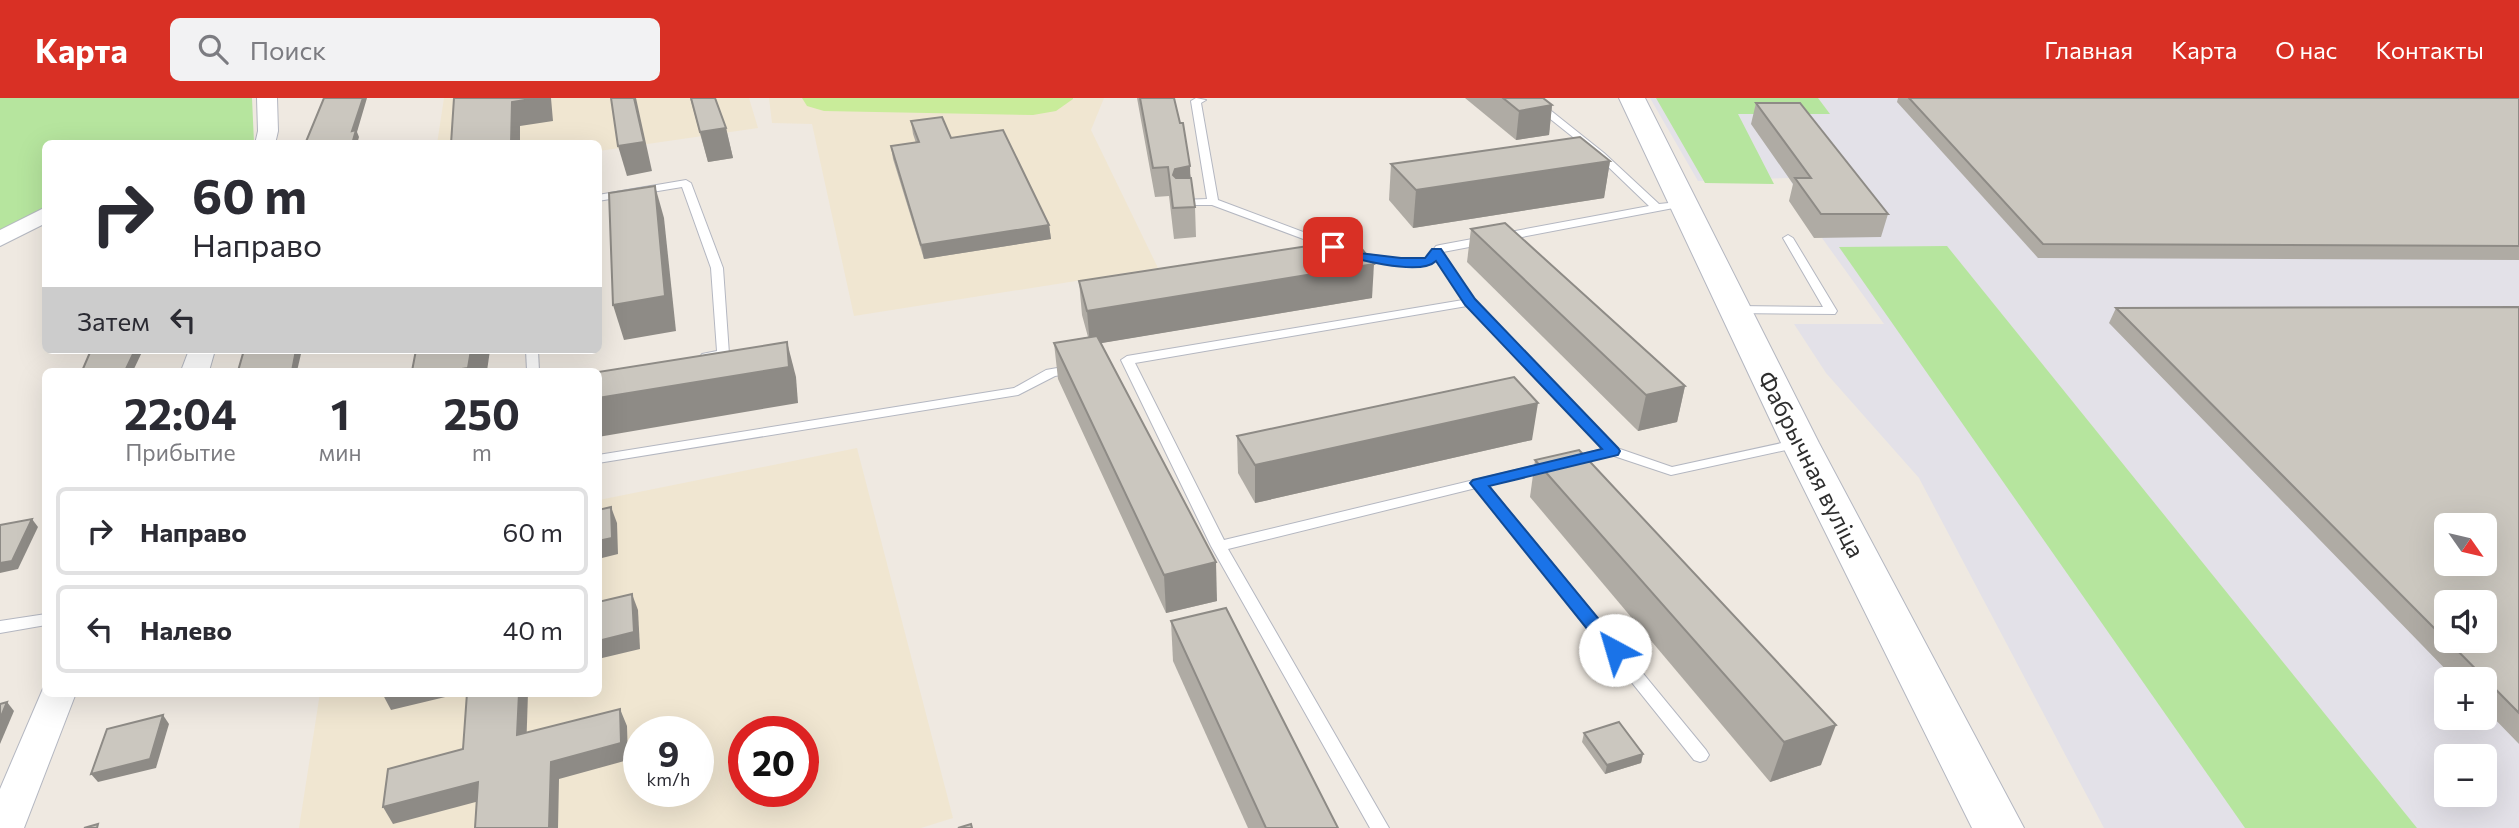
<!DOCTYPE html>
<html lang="ru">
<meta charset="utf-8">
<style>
:root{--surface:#fff;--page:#f2f2f3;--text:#2b2b33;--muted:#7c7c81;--line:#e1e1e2;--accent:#d93025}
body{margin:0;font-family:Commissioner,sans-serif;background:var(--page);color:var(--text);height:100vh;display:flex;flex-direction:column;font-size:26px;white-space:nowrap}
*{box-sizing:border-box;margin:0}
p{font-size:23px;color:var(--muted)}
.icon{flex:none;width:38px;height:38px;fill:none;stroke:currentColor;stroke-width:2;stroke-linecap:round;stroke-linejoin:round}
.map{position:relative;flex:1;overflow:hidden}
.side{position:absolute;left:42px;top:270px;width:560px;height:329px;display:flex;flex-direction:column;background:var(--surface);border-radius:10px;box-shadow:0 7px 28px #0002}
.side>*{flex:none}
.hud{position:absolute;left:42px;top:42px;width:560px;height:214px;border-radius:10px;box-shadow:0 7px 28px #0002;background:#fff;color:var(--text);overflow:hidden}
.needle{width:46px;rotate:124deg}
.fabs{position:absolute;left:2434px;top:415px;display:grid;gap:14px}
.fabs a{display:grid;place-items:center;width:63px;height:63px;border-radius:10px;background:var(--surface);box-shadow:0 7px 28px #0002;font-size:35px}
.speed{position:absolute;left:623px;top:618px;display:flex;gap:14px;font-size:35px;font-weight:700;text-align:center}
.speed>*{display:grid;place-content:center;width:91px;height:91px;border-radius:50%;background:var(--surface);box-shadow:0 7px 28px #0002;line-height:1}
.speed small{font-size:18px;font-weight:400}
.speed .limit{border:10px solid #d22;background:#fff;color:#111}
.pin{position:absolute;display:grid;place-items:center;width:60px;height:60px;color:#fff;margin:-30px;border-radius:14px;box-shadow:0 4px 10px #0006}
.me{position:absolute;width:77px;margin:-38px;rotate:321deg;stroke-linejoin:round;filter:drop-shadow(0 0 5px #0008)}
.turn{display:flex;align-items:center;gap:24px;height:147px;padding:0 35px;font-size:32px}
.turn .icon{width:91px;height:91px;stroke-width:2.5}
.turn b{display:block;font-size:49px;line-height:60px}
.then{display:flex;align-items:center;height:66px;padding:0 35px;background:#0003;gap:14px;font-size:26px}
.eta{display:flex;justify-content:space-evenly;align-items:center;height:119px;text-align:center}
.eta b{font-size:42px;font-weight:700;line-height:49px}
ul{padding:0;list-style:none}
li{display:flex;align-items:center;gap:21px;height:88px;margin:0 14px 10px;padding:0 21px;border:4px solid var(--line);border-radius:10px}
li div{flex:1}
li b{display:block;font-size:26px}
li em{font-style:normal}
header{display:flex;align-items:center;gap:42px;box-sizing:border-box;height:98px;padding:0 35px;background:var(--accent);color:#fff}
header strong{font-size:33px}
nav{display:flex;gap:38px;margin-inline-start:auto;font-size:24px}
.search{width:490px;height:63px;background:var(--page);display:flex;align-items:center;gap:18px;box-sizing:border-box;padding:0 24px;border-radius:10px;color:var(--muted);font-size:26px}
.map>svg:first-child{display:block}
</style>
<header>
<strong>Карта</strong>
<div class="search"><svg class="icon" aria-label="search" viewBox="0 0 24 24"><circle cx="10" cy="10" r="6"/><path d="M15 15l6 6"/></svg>Поиск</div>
<nav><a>Главная</a><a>Карта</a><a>О нас</a><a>Контакты</a></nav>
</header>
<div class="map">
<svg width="2519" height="730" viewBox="0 0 2519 730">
<rect width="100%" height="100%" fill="#efe9e1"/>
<path fill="#e3e1e8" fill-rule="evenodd" d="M1650,0h869v730h-415l-185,-350 -93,-105 -32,-49h90l-62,-86 -33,-60 -91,3zM2446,427h39v39h-39zM2446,504h39v38h-39zM2446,581h39v39h-39zM2446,658h39v38h-39z"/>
<g fill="#f0e6d1" fill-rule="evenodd">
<polygon points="444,0 749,0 758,30 599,53 598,46 437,46"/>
<polygon points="769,0 1104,0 1091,32 1158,170 854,218 812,26 772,25"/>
<path d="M857,350l96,370 -32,10h-622l21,-135h278l1,-193zM639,634h59v59h-59zM744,634h59v59h-59z"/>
</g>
<g fill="#b6e59e">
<polygon points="0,0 252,0 254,45 46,46 45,110 0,136"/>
<polygon points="1656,0 1818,0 1830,16 1738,16 1774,86 1705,85"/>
<polygon points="1947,148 2417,730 2245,730 1839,149"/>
</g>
<polygon fill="#c9ec9a" points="802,0 1073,0 1073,1 1056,13 1033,17 824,13 807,8"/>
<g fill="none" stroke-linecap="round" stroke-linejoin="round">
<g stroke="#b4b7c1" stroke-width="2">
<g id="service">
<path d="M1196,0l10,2 -5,3 17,97 141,53 42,6h25l10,-13 4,-1 209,-39 -51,-49 -74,-59h11l69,55 55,51 29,-3v4l-4,1 -241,46 31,48 143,148 55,19 128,-28 7,4 -7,4 -129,28 -60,-20 -123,30 218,265 3,5 -3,5 -6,2 -6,-2 -218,-272 -248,61 161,279h-19l-159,-282 -90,-186 6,-4 336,-56 -26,-40 -8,5h-28l-44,-6 -145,-54h-35v-4l4,-1 26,-1 -16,-98zM1467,208l136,143 -379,91 -89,-177z"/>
<polygon points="686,82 691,85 723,170 729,256 727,259 706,263 700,259 702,256 717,253 711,170 682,89 598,103 598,97"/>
<polygon points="1788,137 1793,140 1837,213 1835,216 1732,215 1730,212 1736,208 1823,209 1783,140"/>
<polygon points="526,252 538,252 539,273 527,273"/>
<polygon points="1074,267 1080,271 1079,274 1055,278 1018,297 598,365 598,357 1014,290 1046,272"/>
<polygon points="46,516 46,527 0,535 0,523"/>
</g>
</g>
<g stroke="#b4b7c1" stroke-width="2">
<g id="minor">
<polygon points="257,0 277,0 278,33 275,46 255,46 258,33"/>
<polygon points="46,109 46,125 0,148 0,132"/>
<polygon points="189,252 215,252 209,273 181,273"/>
<polygon points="45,586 46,595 76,595 24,730 0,730 0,691"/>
</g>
</g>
<g stroke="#b4b7c1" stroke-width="2">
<polygon id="secondary" points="1619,0 1645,0 1819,345 2024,730 1972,730 1781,345"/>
</g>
<use href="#service" fill="#fff" fill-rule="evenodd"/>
<use href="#minor" fill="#fff" fill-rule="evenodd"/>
<use href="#secondary" fill="#fff" fill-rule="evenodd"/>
</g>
<g fill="#afaba4">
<polygon points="690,0 715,0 726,30 733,60 708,64"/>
<polygon points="1137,0 1174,0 1191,80 1195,109 1196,139 1174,141 1169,98 1155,99"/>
<polygon points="1465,0 1543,0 1552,7 1549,37 1516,42"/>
<polygon points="1898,0 2519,0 2519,162 2038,160 1897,4"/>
<polygon points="1756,5 1888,116 1881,139 1814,140 1789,103 1793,86 1751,26"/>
<polygon points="911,23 951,40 1049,127 1051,141 924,161 893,61 891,48 916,45 913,36"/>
<polygon points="1610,63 1604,100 1413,130 1389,102 1391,66"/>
<polygon points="1471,131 1685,288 1677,324 1638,333 1467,164"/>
<polygon points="1079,183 1372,200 1101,245 1217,503 1166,515 1058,281 1054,245 1088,239 1082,217"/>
<polygon points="2519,209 2519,646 2485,611 2485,581 2455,581 2109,225 2116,210"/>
<polygon points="1237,338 1532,342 1255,405 1238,375"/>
<polygon points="1535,362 1821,667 1770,684 1530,399"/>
<polygon points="1171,523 1338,730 1248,730 1173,563"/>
<polygon points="1584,635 1643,656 1641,665 1605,676 1582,644"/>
</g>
<g fill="#8e8b86">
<polygon points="363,0 367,0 357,34 359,39 357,46 352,46 352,33"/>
<polygon points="537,0 551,0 553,23 520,28 520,46 511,46 512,4"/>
<polygon points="634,0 636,0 652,73 627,78 618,48"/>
<polygon points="1552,7 1549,37 1516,42 1519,13"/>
<polygon points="726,30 733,60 708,64 700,34"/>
<polygon points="1610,63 1604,100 1413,130 1416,92"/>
<polygon points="1190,68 1191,97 1173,77 1175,71"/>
<polygon points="655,88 664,120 676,233 624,242 613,207"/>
<polygon points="1049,127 1051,141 924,161 921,147"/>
<polygon points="1374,166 1372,200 1090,247 1087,213"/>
<polygon points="787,244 796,279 798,305 598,339 598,300"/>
<polygon points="135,252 143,252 133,273 125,273"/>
<polygon points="296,252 298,252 301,256 297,273 292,273"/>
<polygon points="471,252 490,252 487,273 449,273"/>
<polygon points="1685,288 1677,324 1638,333 1646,297"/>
<polygon points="1538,305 1532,342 1255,405 1255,367"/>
<polygon points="611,409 617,425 618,456 598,461 598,443"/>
<polygon points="32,421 38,429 18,471 0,475 0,465"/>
<polygon points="1216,464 1217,503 1166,515 1164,477"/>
<polygon points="632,496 638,512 640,551 598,561 598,543"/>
<polygon points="382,595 462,595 391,612"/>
<polygon points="519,595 528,595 526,655 517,637"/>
<polygon points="7,604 14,613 0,646 0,621"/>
<polygon points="620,611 627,628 628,662 559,681 558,730 549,730 551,664"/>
<polygon points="163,617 169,626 156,670 98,684 91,676"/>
<polygon points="1836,627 1821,667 1770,684 1784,644"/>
<polygon points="1643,656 1641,665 1605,676 1607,667"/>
<polygon points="478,684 487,701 393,726 383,709"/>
</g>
<g fill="#cbc7bf" stroke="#8e8b86" stroke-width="2" fill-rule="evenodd">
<polygon points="324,0 363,0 352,33 356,32 352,46 305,46"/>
<polygon points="454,0 537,0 512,4 511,46 451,46"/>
<polygon points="611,0 634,0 644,44 618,48"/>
<polygon points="691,0 715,0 726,30 700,34"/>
<polygon points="1140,0 1174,0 1180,25 1183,25 1190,68 1175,71 1173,77 1176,80 1191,80 1195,109 1173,110 1168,69 1153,70"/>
<polygon points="1503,0 1543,0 1552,7 1519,13"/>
<polygon points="1909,0 2519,0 2519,148 2043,146"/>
<polygon points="1756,5 1800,5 1888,116 1821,116 1795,80 1811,80"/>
<polygon points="942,19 951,40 1003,32 1049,127 921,147 891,48 919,44 911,23"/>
<polygon points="1580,39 1610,63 1416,92 1391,66"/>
<polygon points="655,88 665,198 613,207 609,95"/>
<polygon points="1505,125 1685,288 1646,297 1471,131"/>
<polygon points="1354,141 1374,166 1087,213 1079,183"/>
<path d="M2519,209v406l-72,-73h38v-38h-39v38l-330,-332zM2446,427h39v39h-39z"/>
<polygon points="1097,238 1216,464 1164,477 1054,245"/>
<polygon points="787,244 789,269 598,300 598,274"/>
<polygon points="91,252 135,252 125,273 82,273"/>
<polygon points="244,252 296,252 292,273 238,273"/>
<polygon points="416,252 471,252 468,270 449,273 412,273"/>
<polygon points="1514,279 1538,305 1255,367 1237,338"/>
<polygon points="1579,352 1836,627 1784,644 1535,362"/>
<polygon points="611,409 612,440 598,443 598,412"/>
<polygon points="32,421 12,463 0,465 0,427"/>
<polygon points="632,496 634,534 598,543 598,504"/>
<polygon points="1226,510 1338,730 1266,730 1171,523"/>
<polygon points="467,595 519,595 517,637 620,611 621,645 551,664 549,730 475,730 478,684 383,709 388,671 463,651"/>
<polygon points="7,604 0,621 0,606"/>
<polygon points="163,617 150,661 91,676 107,631"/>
<polygon points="1619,624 1643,656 1607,667 1584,635"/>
<polygon points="98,726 97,730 84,730"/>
<polygon points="971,726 972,730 958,730"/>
</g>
<path fill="#1a73e8" stroke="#114b97" stroke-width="2" d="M1333,145l26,10 42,5h24l7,-9h9l34,50 143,149 2,3 -2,4 -129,31 132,160 3,4 -3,5h-13l-138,-172 3,-3 129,-31 -137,-144 -29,-44c-16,16 -87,-3 -107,-11l-2,-3z"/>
<g text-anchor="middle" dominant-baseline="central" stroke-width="5" stroke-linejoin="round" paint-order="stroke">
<g font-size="24" fill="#2e2e2e" stroke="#fff">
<text transform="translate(1812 366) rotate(63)">Фабрычная вуліца</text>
</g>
</g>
</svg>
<div class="fabs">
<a><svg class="needle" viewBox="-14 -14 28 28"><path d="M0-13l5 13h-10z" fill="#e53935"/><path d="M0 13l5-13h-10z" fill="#7c7c81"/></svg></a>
<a><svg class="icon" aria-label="sound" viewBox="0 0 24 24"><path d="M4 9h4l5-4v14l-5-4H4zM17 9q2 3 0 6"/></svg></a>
<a>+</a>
<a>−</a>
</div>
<div class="speed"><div>9<small>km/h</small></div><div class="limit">20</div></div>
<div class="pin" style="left:1333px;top:149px;background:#d93025"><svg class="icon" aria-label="arrive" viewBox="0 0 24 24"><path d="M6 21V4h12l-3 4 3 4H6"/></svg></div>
<svg class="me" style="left:1615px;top:552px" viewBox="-20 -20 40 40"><circle r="19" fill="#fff"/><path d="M0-13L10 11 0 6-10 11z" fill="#1a73e8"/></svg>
<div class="hud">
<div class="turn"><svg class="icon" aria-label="right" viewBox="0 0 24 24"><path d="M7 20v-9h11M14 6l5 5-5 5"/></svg><div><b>60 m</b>Направо</div></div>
<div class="then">Затем<svg class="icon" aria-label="left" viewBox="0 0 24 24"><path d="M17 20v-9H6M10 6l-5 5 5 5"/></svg></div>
</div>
<section class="side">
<div class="eta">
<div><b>22:04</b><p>Прибытие</p></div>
<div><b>1</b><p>мин</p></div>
<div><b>250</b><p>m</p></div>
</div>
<ul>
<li><svg class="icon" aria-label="right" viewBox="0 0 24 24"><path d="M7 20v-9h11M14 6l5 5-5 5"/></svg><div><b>Направо</b></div><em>60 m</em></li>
<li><svg class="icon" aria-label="left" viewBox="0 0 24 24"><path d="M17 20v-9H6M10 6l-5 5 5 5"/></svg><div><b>Налево</b></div><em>40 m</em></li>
</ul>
</section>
</div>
